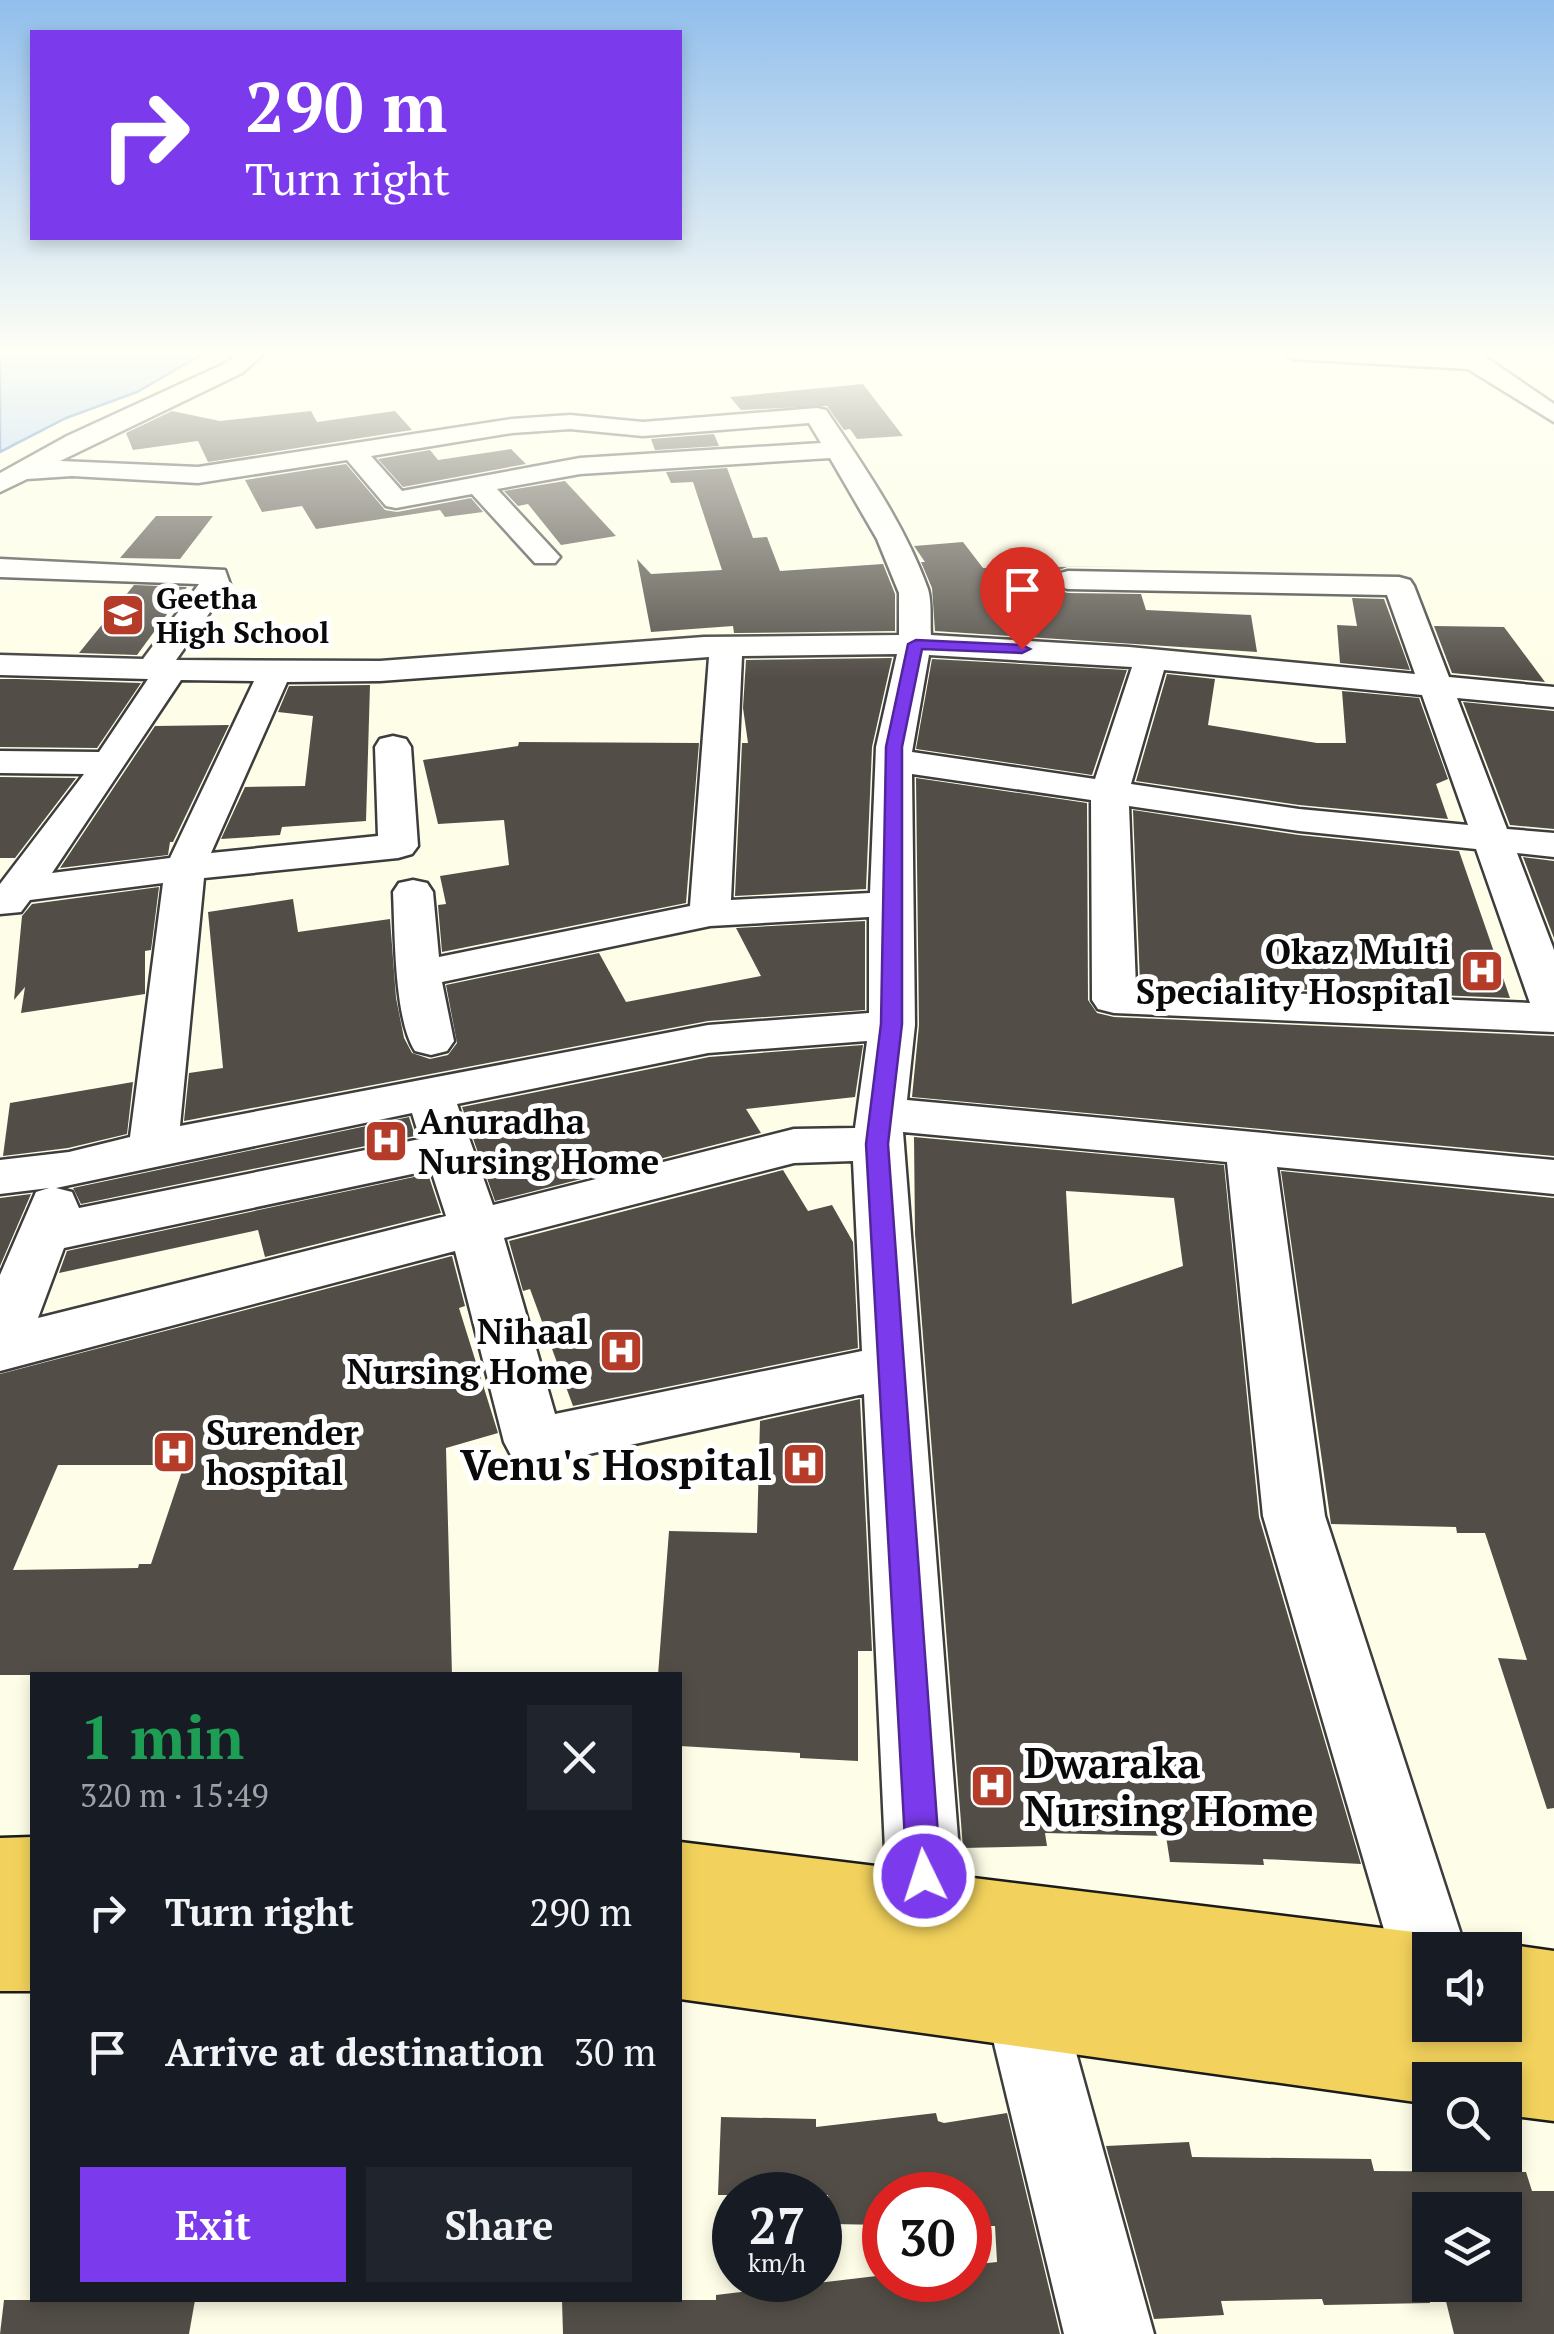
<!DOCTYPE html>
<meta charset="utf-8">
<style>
:root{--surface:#171b24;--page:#20242c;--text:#f1f3f6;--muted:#9ea1a6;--accent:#7c3aed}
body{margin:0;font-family:"PT Serif",serif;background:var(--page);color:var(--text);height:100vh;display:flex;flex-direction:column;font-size:38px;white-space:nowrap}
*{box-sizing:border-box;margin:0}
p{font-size:32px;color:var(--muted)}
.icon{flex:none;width:55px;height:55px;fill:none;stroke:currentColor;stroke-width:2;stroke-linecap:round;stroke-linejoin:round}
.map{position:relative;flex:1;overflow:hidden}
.panel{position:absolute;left:30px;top:1672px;width:652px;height:630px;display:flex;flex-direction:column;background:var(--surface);border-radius:0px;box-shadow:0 5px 15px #0003}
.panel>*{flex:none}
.guide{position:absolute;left:30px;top:30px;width:652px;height:210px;border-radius:0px;box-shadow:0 5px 15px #0003;background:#7c3aed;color:#fff;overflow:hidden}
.controls{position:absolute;left:1412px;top:1932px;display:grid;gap:20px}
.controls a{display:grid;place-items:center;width:110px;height:110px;border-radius:0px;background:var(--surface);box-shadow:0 5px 15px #0003;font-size:50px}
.speed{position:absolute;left:712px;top:2172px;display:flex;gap:20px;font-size:50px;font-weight:700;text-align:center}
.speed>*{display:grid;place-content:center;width:130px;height:130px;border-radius:50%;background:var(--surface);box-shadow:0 5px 15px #0003;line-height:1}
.speed small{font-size:25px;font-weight:400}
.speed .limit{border:15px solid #d22;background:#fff;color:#111}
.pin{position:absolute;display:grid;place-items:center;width:85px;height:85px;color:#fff;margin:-102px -42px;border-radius:50% 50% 50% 0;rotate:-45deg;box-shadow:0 0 10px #0007}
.pin .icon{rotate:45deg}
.me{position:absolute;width:110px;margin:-55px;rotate:356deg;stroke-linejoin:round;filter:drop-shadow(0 0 8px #0008)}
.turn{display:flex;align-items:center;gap:35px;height:210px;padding:0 50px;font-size:45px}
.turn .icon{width:130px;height:130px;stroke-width:2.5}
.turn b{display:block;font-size:70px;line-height:85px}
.round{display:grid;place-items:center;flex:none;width:105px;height:105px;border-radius:0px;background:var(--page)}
.summary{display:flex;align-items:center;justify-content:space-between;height:170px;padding:0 50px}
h1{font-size:60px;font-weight:700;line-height:75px;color:#1e9e55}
.cta{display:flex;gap:20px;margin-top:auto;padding:20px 50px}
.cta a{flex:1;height:115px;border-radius:0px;background:var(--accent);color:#fff;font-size:40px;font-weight:700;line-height:115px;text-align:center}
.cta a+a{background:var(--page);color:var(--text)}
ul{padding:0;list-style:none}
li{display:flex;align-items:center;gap:30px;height:140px;padding:0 50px}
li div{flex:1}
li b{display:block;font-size:38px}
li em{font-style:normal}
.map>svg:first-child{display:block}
</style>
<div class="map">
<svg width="1554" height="2334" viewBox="0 0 1554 2334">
<rect width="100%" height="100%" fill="#fefee8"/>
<polygon fill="#afcdf3" stroke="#3974c7" stroke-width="2.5" points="0,352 206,352 137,392 66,418 0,452"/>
<g fill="#524e47" fill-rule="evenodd">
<polygon points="863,384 903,436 857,439 850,429 844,430 827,406 741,410 730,397"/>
<polygon points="172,411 220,421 311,411 317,422 395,411 412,430 208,462 198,441 133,450 126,433"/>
<polygon points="714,434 719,446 655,450 651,439"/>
<polygon points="511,449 526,464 403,487 378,459 430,450 438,460"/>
<polygon points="346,464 385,510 397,512 471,498 483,512 445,517 440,510 316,529 302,506 262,512 245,480"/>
<polygon points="727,468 753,538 767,537 780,571 883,564 895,594 895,631 734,633 733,626 651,632 637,559 651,574 722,570 693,482 671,483 666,472"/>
<polygon points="565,481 616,536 561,545 528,504 518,506 504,491"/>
<polygon points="156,516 213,516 180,559 120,558"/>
<polygon points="963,542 983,568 1132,566 1067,567 1054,572 1050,582 1056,590 1068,593 1141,594 1146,610 1251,615 1257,652 935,631 932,588 921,562 925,562 914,546"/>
<polygon points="134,585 187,587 137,655 79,653"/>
<polygon points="1352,598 1384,599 1410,670 1340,663 1337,625 1357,626"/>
<polygon points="1434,626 1504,627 1545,682 1452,673"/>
<polygon points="892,658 872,747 866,889 735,896 742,743 748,743 743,708 746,660"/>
<polygon points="932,659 1127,670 1092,775 916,749"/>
<polygon points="1167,674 1215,679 1208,725 1317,743 1346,743 1342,691 1419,698 1448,779 1436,784 1448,819 1299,805 1136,781"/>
<polygon points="0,679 17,679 141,683 97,748 0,747"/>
<polygon points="370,685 366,821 282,827 280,835 221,839 245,787 305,786 313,716 278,712 289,686"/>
<polygon points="1463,702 1554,711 1554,829 1510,825"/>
<polygon points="229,725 173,842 170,842 168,855 60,868 155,726"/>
<polygon points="519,742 699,743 686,903 442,952 438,905 446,904 440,876 509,865 504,820 438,824 423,760 518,746"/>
<polygon points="0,777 76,778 15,858 0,858"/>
<polygon points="916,778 1087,803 1088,1000 1097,1013 1114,1017 1554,1036 1554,1156 912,1097 919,1025"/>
<polygon points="1133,810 1299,835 1459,851 1510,998 1140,983"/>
<polygon points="1523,857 1554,861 1554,938 1552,933"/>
<polygon points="159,887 151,950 145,951 145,994 21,1013 25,987 14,1000 22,916 32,904"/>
<polygon points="293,899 298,932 390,919 396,998 404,1038 412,1053 430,1059 448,1055 457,1043 446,985 599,953 626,1002 761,976 736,928 865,921 865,1010 708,1021 184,1121 189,1073 223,1068 208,912"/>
<polygon points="863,1045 855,1097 746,1109 761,1133 495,1201 462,1107 709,1057"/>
<polygon points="133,1082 127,1134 68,1148 3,1156 10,1103"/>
<polygon points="409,1117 415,1136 81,1204 73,1188"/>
<path d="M914,1137l310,28 35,352 102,347 -98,-5 1,6 -94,-3 -4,-26 -121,-3 2,13 -84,2 -48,-614zM1066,1191l108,7 9,68 -111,38z"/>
<polygon points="783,1170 808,1211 832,1205 853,1242 858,1348 573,1406 530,1289 523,1291 509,1241"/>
<polygon points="1281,1171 1554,1198 1554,1808 1547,1809 1498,1658 1527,1660 1485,1533 1457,1533 1456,1527 1331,1524"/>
<polygon points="428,1174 441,1213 265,1257 258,1230 59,1273 67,1251"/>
<polygon points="31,1194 0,1266 0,1198"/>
<path d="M452,1256l13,50 -6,2 39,125 -52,15 6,227h-452v-301zM58,1465h126l-33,99h-12l-1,4 -125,2z"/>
<polygon points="860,1399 872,1651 858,1651 858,1761 800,1758 800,1753 680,1746 680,1675 658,1675 669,1531 757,1533 760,1421"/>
<polygon points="936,2113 938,2121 944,2123 1007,2113 1060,2334 563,2334 562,2300 716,2300 716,2295 885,2275 885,2280 970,2280 970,2265 997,2262 995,2226 970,2226 970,2188 885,2195 885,2225 832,2224 828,2195 718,2195 721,2117 816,2119 816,2127"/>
<polygon points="1189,2142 1192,2157 1371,2159 1374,2171 1526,2172 1532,2191 1554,2191 1554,2334 1454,2334 1442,2285 1505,2285 1505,2210 1430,2210 1430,2303 1324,2305 1322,2299 1221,2301 1224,2315 1154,2319 1106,2146"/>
<polygon points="4,2300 195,2300 189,2334 0,2334"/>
</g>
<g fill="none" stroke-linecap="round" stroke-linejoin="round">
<g stroke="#3d3d3d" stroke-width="5">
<g id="minor">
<path d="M240,352h26l-24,21 -182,88 138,6 314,-48 58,-4 73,7 174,-14 9,2c36,53 79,115 102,179 4,14 2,32 3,46l198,12 286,27 -28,-79 -319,-6 -11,-3 -4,-6 4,-6 11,-3 331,6 11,3 4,6 35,91 105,10v20l-97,-9 50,131 47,4v24l-37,-4 37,97v82l-440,-19 -16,-4 -6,-9 -1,-200 -179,-26 3,251 -8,75 647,60v34l-277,-27 48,349 141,434h-36v45l-27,-11 -11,-27 -129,-441 -36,-354 -324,-30 61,783 -11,27 -27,11 -27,-11 -11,-27 -24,-521 -330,72 -21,-7 -9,-17 -49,-191 -455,120v-96l36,-83 13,-4 -49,6v-34l69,-8 61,-15 33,-254 -133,17 -9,12 -21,2v-30l84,-110 -84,-1v-22l99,1 49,-73 -148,-4v-20l143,4 56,-75 -199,-7v-18l225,11 5,14 -54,76 204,1 324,-24 195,-2v-42l-22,-54 -47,-81 -250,16 -83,15 63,68 -5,6h-20l-63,-69 -76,14 -10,-2 -39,-46 -149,23 -126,-7 -45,3 -27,13v-19l67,-37 159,-73zM809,423l12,20 -241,15 -178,33 -31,-35 141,-23 58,-4 73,7zM897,654l-21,93 -6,146 -139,7 11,-244zM929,655l203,12 -37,112 -183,-27zM709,657l-19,249 -251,51 -6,-65 -6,-9 -14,-3 -14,3 -6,9c2,40 1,128 22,159l16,4 16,-4 7,-10 -12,-59 268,-56 159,-9v96l-161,12 -528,101 24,-248 194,-20 14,-4 6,-8 -7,-99 -5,-8 -13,-3 -13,3 -5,8 3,89 -167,17 76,-171 93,-1zM1164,670l258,25 46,130 -169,-16 -168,-25zM181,680l73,1 -84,177 -118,15zM1129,806l170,25 177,18 54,154 -394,-16zM867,1041l-12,87 -61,1 -301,76 -36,-101 251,-51zM412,1113l8,26 -341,69 -7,-16 -16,-4zM853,1161l9,190 -307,63 -51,-176 290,-75zM431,1170l15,46 -408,102 26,-70z"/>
<polygon points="1282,352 1478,352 1554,404 1554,422 1468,369 1293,359"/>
<polygon points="1023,1963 1051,1974 1062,2002 1154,2334 1064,2334 984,2002 995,1974"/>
</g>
</g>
<g stroke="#1b1b1b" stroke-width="5">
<g id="trunk">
<polygon points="32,1837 32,1991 0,1991 0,1838"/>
<polygon points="680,1842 1430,1934 1461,1950 1430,1950 1430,2025 1505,2025 1505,1950 1491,1950 1505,1944 1554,1951 1554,2121 1505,2115 1505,2080 1430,2080 1430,2104 680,1999"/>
</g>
</g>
<use href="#minor" fill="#fff" fill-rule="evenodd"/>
<use href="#trunk" fill="#f2d25c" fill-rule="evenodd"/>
</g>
<linearGradient id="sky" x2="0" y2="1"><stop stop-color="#91beec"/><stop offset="0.52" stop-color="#fffff5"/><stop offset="1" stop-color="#fffff5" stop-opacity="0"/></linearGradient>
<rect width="1554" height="679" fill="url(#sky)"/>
<polygon fill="#7c3aed" stroke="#51269a" stroke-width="2.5" points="916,640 1022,645 1030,649 1022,653 922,649 902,747 902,1024 888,1144 941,1876 936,1887 924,1892 912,1887 907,1876 866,1144 881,1024 886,747 908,644"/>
<defs>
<g id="school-square" transform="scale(2.25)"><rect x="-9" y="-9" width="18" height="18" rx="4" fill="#b43c29" stroke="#fff"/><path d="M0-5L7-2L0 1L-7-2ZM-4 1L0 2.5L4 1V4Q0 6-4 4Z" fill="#fff"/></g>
<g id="hospital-square" transform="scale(2.25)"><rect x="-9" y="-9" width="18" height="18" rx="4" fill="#b43c29" stroke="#fff"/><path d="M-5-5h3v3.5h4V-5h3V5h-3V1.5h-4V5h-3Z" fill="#fff"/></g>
</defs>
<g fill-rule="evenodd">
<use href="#school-square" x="123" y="615"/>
<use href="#hospital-square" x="1482" y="971"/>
<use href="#hospital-square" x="386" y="1141"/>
<use href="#hospital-square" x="621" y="1351"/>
<use href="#hospital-square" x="174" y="1452"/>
<use href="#hospital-square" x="804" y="1464"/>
<use href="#hospital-square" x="992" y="1786"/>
</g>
<g text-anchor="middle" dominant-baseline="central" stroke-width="10" stroke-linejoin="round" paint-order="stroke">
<g font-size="30" font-weight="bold" fill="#0a0a0a" stroke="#fff" text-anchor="start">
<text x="156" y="598">Geetha<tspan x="156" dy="34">High School</tspan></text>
</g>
<g font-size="35" font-weight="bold" fill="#0a0a0a" stroke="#fff" text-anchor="end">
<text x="1450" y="951">Okaz Multi<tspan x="1450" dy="40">Speciality Hospital</tspan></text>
<text x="418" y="1121" text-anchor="start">Anuradha<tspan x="418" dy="40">Nursing Home</tspan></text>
<text x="588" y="1331">Nihaal<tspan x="588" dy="40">Nursing Home</tspan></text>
<text x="206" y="1432" text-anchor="start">Surender<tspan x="206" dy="40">hospital</tspan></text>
</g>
<g font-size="42" font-weight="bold" fill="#0a0a0a" stroke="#fff" text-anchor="end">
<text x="772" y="1464">Venu's Hospital</text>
<text x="1024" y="1762" text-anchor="start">Dwaraka<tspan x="1024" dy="48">Nursing Home</tspan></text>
</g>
</g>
</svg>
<div class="controls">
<a><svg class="icon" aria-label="sound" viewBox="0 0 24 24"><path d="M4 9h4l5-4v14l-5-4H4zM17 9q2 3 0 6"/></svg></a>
<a><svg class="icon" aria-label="search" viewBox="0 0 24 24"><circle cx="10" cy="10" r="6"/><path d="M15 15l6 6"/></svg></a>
<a><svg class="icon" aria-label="layers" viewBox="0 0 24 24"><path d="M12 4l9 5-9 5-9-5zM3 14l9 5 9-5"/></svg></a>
</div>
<div class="speed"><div>27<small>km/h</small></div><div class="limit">30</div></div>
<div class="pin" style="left:1022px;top:649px;background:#d93025"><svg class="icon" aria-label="arrive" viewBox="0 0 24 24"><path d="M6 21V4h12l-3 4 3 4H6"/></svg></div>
<svg class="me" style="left:924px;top:1876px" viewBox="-20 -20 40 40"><circle r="17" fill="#7c3aed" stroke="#fff" stroke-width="3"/><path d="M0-11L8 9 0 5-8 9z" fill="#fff"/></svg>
<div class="guide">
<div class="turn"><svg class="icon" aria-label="right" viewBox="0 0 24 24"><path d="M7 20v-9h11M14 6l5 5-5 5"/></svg><div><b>290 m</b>Turn right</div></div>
</div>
<section class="panel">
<div class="summary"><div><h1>1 min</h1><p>320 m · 15:49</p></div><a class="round"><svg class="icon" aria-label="close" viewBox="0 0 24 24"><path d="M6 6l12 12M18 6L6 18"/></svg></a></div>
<ul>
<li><svg class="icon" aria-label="right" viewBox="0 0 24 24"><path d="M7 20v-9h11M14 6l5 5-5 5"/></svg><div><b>Turn right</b></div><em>290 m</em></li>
<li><svg class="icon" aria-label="arrive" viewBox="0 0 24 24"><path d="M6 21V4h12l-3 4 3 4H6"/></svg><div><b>Arrive at destination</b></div><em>30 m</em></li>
</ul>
<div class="cta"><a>Exit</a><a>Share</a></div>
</section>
</div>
